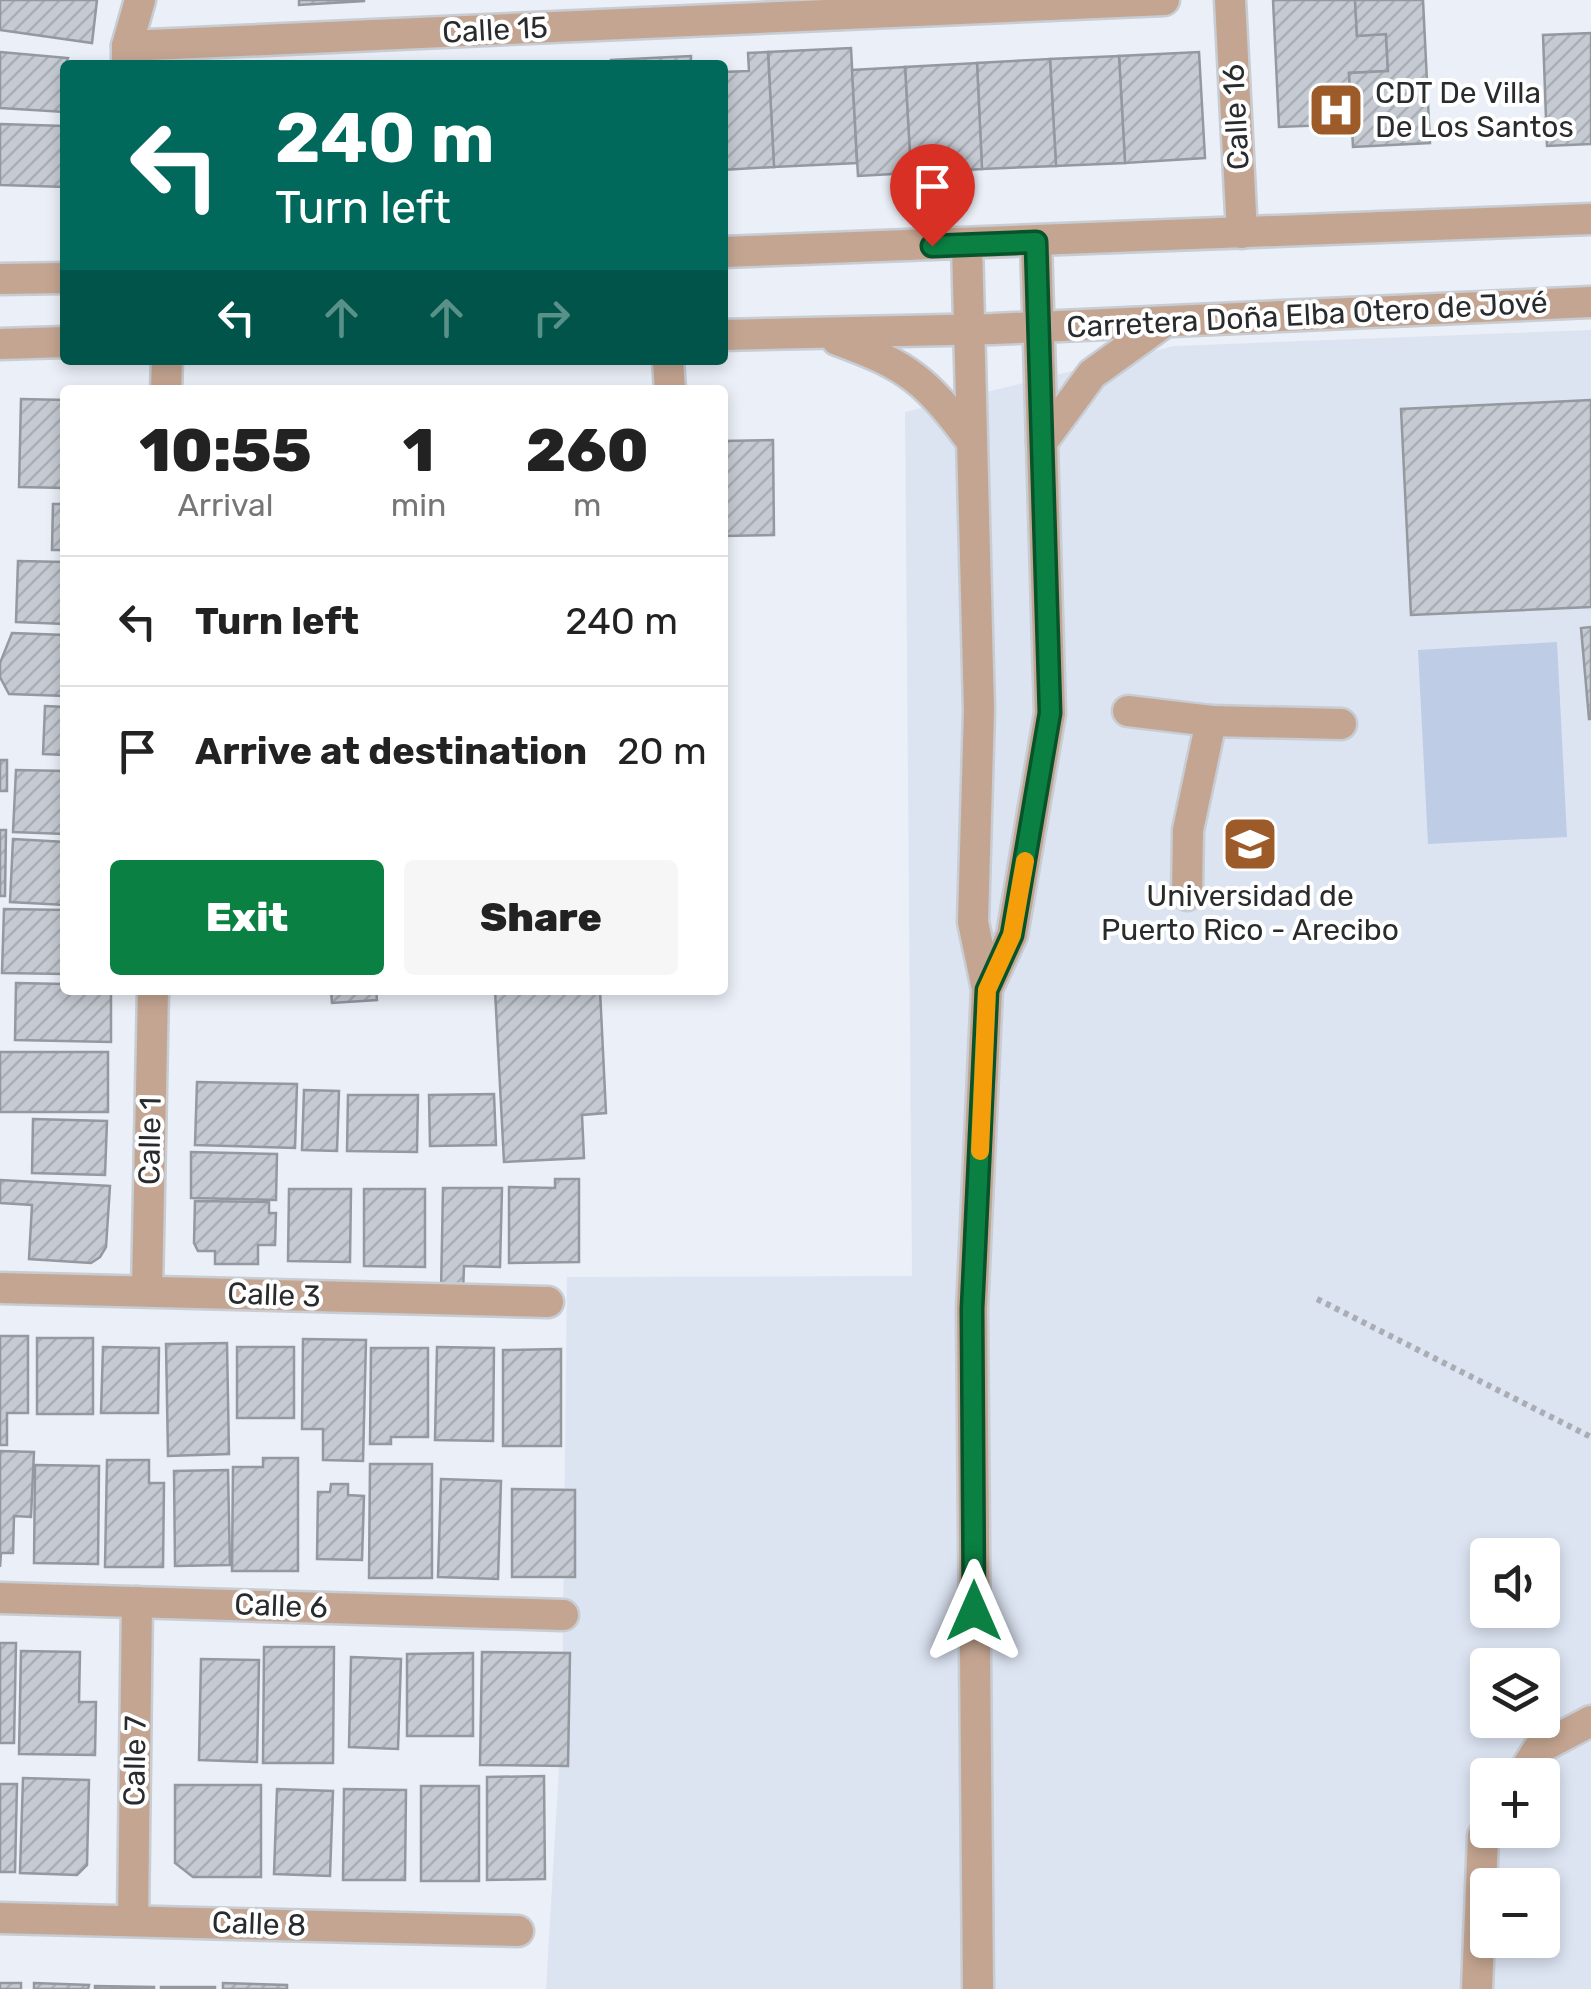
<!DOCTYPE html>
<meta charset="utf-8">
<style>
:root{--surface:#fff;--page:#f6f6f6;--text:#222;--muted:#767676;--line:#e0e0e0;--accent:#0b8043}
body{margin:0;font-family:Rubik,sans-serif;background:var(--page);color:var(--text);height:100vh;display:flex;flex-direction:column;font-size:38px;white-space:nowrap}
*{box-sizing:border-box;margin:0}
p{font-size:32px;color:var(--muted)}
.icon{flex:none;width:55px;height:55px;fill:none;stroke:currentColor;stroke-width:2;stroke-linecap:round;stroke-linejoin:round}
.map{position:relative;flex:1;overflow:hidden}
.side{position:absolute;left:60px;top:385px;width:668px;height:610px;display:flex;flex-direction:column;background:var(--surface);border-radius:10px;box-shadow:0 5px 15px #0003}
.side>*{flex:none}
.hud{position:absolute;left:60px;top:60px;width:668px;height:305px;border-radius:10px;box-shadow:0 5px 15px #0003;background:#00695c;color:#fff;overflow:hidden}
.controls{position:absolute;left:1470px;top:1538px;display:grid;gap:20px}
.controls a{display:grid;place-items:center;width:90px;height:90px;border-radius:10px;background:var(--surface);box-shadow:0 5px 15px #0003;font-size:50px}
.pin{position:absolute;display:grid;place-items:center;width:85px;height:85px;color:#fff;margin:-102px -42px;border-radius:50% 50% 50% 0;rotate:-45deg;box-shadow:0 0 10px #0007}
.pin .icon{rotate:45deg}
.me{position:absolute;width:110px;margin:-55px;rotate:0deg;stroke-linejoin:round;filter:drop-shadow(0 0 8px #0008)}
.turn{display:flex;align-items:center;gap:35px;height:210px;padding:0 50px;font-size:45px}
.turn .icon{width:130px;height:130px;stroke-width:2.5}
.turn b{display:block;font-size:70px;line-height:85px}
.lanes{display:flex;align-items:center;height:95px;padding:0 50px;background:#0003;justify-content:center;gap:50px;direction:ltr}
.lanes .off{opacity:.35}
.eta{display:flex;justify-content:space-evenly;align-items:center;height:170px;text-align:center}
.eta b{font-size:60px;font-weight:800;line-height:70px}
.button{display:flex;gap:20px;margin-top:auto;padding:20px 50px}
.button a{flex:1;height:115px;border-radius:10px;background:var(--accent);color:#fff;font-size:40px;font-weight:800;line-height:115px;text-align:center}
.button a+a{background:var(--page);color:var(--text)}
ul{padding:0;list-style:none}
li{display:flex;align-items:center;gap:30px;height:130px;padding:0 50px;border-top:2px solid var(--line)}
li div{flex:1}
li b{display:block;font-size:38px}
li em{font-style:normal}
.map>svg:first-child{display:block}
</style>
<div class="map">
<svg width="1591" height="1989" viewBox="0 0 1591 1989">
<defs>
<pattern id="building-hatch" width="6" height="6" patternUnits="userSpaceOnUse" patternTransform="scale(2.5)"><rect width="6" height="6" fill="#c6cad2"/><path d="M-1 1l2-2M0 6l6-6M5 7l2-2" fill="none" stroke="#aaaeb5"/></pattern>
</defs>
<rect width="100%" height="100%" fill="#ebeff7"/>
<path fill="#dce4f2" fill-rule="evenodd" d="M1591,330v1659h-1045l16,-274 5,-438 345,-1 -7,-864 269,-66zM1488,1555h54v55h-54zM1488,1665h54v55h-54zM1488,1775h54v55h-54zM1488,1885h54v55h-54z"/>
<polygon fill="#bfcce6" points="1557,642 1567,837 1428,844 1418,650"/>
<g fill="url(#building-hatch)" stroke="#94989f" stroke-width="2.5">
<polygon points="0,0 97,0 92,43 0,30"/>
<polygon points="299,0 364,0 364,1 299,5"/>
<polygon points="1273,0 1355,0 1357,36 1386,34 1388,71 1349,73 1352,124 1279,127"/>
<polygon points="1355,0 1423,0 1430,143 1353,147 1349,73 1388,71 1386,34 1357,36"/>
<polygon points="1591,33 1591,144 1547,146 1543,35"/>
<polygon points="851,48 857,163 774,167 768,52"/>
<polygon points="0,52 68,58 65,65 64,112 0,108"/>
<polygon points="768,52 774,167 722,170 722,72 749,71 748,53"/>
<polygon points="1199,52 1205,158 1125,163 1119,56"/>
<polygon points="691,56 691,65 611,65 611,60"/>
<polygon points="1119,56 1125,163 1056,166 1050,59"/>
<polygon points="1050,59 1056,166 982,169 977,63"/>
<polygon points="977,63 982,169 911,173 905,67"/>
<polygon points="905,67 911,173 858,176 852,70"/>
<polygon points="0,124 65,126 65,187 0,185"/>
<polygon points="21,399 65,400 65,488 19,487"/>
<polygon points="1591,400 1591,607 1411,615 1401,409"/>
<polygon points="773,440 774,535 722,536 722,441"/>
<polygon points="53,504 65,504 65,550 52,550"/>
<polygon points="18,561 65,562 65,624 16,622"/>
<polygon points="1591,627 1591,719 1589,719 1581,628"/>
<polygon points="12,633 65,635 65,696 9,694 0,677 0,663"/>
<polygon points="45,706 65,707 65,755 43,754"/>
<rect x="0" y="760" width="7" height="31"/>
<polygon points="16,770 65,771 65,834 13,832"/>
<polygon points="0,830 6,830 5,896 0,896"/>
<polygon points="13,839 65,842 65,905 10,902"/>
<polygon points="4,909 65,910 65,974 2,973"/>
<polygon points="16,983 65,984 65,990 111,990 111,1042 15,1040"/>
<polygon points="331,990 376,990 377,1000 332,1003"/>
<polygon points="495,990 600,990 606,1113 582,1115 584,1158 504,1162"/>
<rect x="0" y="1052" width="108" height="60"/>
<polygon points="197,1082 297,1084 295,1148 195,1145"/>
<polygon points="304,1090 339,1091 337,1151 302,1150"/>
<polygon points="494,1094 496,1145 430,1146 429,1095"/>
<polygon points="348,1095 418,1095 417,1152 347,1151"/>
<polygon points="33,1119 107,1121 105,1175 32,1173"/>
<polygon points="191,1152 277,1154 276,1200 191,1198"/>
<polygon points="555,1179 579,1179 579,1262 509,1263 509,1187 555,1188"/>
<polygon points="0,1180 110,1186 106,1247 100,1257 91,1263 29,1259 32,1205 0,1203"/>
<polygon points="443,1188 502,1188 500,1267 464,1266 463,1292 441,1292"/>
<polygon points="289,1189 351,1189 350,1262 288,1261"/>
<polygon points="364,1189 425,1189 425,1267 364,1266"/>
<polygon points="195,1201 269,1202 269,1213 276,1213 275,1245 258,1245 258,1264 215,1264 215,1251 198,1251 194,1243"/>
<polygon points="0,1336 28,1336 28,1413 7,1413 7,1445 0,1445"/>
<rect x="37" y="1338" width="56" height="76"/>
<polygon points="303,1339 366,1340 363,1461 323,1460 323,1429 302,1429"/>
<polygon points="227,1343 229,1454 168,1456 166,1344"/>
<polygon points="103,1347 159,1348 158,1413 101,1413"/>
<rect x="237" y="1347" width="57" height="71"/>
<polygon points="437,1347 494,1348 493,1441 435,1440"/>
<polygon points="371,1348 428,1348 428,1437 391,1437 391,1444 370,1444"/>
<polygon points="561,1349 561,1446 503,1446 503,1350"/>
<polygon points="0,1451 34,1452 31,1517 14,1516 13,1553 1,1553 0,1567"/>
<polygon points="263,1458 298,1458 298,1571 232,1571 233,1467 263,1467"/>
<polygon points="107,1460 149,1460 149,1483 164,1483 163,1567 105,1567"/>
<polygon points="370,1464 432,1464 432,1578 369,1578"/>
<polygon points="35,1465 99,1466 98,1564 34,1563"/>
<polygon points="228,1470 230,1565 175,1566 174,1471"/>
<polygon points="441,1479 501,1481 498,1579 438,1577"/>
<polygon points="331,1484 348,1484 348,1495 364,1496 362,1560 317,1559 318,1492 330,1492"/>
<polygon points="512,1489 575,1490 575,1577 512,1577"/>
<polygon points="0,1643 16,1643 14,1743 0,1743"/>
<polygon points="264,1647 334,1647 333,1763 263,1763"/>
<polygon points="21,1651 80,1652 79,1702 96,1702 95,1755 19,1754"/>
<polygon points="482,1652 570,1653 568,1766 480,1765"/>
<polygon points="473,1653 473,1736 407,1736 407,1654"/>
<polygon points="351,1657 401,1659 398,1749 349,1747"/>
<polygon points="201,1659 259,1660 257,1762 199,1760"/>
<polygon points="544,1776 545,1879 487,1880 487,1777"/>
<polygon points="23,1778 89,1780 87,1865 77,1875 20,1873"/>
<polygon points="0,1784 17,1784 15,1872 0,1872"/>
<polygon points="175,1785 261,1785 261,1877 193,1877 175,1863"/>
<rect x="421" y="1786" width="58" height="95"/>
<polygon points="277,1789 333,1791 330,1876 274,1874"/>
<polygon points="344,1789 406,1790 405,1880 343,1880"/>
<rect x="0" y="1983" width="21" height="6"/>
<polygon points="34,1983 89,1985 88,1989 34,1989"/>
<polygon points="223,1983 287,1985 287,1989 223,1989"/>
<polygon points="95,1986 154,1987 154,1989 95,1989"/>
<rect x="161" y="1987" width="54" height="2"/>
</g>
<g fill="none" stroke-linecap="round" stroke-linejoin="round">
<g stroke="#c8ccd3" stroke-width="35">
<g id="minor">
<polyline points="1230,0 1242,233"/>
<polyline points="127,46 1164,0"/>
<polyline points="127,62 127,46 140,0"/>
<polyline points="967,244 979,710 973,922 987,989 972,1309 978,1989"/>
<polyline points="722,252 1591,219"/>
<polyline points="0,279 65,278"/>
<polyline points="722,335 993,329 1591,302"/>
<path d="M837,340c72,26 90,41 135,102"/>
<polyline points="0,344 65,342"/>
<polyline points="668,360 670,390"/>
<polyline points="166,390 167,360"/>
<polyline points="1042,442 1092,374 1163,323"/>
<polyline points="1128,711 1211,721 1188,830 1187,895"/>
<polyline points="1211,721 1341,724"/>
<polyline points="987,989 1012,935 1050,713 1036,242"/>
<polyline points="0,1288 548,1302"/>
<polyline points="147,1291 153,990"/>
<polyline points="0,1598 563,1615"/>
<polyline points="1522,1775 1538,1749 1591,1721"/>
<polyline points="0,1918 518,1931"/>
<polyline points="133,1920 137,1602"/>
<polyline points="1477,1989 1483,1836 1488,1829"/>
</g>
</g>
<polyline stroke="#aaaeb4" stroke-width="6" stroke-dasharray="5 5" stroke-linecap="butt" points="1317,1299 1591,1437"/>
<use href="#minor" stroke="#c4a591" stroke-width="30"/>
</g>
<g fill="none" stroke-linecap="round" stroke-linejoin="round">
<g stroke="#07532c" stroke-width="25">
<polyline id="route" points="932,246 1036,242 1050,713 1012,935 987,990 972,1309 974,1611"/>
</g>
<use href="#route" stroke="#0b8043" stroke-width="18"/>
<polyline stroke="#f59e0b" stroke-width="18" points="980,1151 987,990 1012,935 1025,861"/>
</g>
<defs>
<g id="hospital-square" transform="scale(2.875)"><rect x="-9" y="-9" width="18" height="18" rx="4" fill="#9d5b29" stroke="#fff"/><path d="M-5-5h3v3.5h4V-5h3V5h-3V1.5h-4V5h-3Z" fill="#fff"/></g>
<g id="university-square" transform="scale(2.875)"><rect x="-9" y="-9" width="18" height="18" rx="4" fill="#9d5b29" stroke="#fff"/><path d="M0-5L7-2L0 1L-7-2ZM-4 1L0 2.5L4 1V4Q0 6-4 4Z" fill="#fff"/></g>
</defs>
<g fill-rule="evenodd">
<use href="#hospital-square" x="1336" y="110"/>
<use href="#university-square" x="1250" y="844"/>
</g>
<g text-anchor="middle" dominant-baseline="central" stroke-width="8" stroke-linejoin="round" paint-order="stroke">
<g font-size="30" fill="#292b2d" stroke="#fff">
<text transform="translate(495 30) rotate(-3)">Calle 15</text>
<text transform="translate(1236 117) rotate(-93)">Calle 16</text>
<text transform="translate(1307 315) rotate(-3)">Carretera Doña Elba Otero de Jové</text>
<text transform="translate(150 1141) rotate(-89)">Calle 1</text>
<text transform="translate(274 1295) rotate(2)">Calle 3</text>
<text transform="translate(281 1606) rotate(2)">Calle 6</text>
<text transform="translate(135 1761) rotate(-89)">Calle 7</text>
<text transform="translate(259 1924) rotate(2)">Calle 8</text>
</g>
<g font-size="30" fill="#292b2d" stroke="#fff" text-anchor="start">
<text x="1375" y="93">CDT De Villa<tspan x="1375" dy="34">De Los Santos</tspan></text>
<text x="1250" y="896" text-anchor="middle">Universidad de<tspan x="1250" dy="34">Puerto Rico - Arecibo</tspan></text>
</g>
</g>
</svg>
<div class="controls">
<a><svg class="icon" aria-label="sound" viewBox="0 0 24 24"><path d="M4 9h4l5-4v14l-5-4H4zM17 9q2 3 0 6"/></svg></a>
<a><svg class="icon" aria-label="layers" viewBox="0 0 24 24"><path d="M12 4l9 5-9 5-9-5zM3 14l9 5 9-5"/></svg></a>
<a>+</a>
<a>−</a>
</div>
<div class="pin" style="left:932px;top:246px;background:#d93025"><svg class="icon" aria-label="arrive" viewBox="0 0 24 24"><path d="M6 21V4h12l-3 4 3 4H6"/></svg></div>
<svg class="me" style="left:974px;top:1611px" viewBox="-20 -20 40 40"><path d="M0-17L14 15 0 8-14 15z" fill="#0b8043" stroke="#fff" stroke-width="4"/></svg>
<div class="hud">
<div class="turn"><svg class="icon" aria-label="left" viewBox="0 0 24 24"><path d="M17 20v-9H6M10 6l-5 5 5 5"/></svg><div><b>240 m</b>Turn left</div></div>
<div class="lanes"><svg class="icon" aria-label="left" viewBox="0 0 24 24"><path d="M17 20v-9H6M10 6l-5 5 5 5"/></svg><svg class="icon off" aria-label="ahead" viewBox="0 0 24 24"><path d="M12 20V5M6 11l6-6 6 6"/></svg><svg class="icon off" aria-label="ahead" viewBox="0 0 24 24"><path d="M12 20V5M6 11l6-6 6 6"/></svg><svg class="icon off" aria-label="right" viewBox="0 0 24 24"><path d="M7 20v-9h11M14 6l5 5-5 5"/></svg></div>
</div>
<section class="side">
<div class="eta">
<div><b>10:55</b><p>Arrival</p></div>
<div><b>1</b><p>min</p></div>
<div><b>260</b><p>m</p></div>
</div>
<ul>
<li><svg class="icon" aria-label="left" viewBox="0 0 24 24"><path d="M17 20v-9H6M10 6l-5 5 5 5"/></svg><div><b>Turn left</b></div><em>240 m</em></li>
<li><svg class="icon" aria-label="arrive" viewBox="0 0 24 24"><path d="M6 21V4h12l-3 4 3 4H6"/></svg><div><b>Arrive at destination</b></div><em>20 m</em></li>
</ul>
<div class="button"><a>Exit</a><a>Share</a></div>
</section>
</div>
